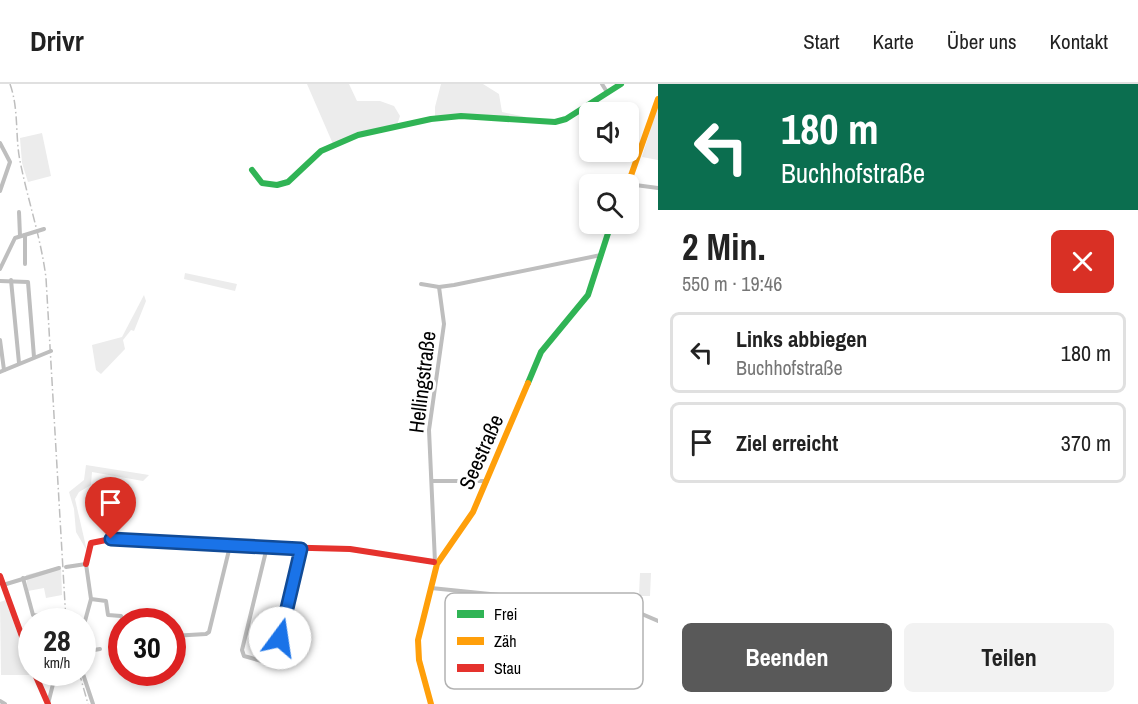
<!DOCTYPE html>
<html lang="de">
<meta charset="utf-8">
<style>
:root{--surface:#fff;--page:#f2f2f2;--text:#222;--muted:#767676;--line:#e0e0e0;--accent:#595959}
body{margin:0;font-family:"Archivo Narrow",sans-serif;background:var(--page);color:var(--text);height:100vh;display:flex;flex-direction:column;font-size:22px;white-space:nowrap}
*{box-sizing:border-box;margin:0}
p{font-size:20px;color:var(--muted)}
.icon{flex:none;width:33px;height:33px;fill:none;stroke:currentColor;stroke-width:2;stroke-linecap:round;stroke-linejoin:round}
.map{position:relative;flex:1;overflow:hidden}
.drawer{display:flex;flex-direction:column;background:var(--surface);width:480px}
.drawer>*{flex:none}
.hud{background:#0b6e4f;color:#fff;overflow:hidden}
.controls{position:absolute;left:579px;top:18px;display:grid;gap:12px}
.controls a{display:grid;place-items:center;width:60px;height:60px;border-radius:9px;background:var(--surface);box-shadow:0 3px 9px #0003;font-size:30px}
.speed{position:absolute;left:18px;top:524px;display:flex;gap:12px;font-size:30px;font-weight:700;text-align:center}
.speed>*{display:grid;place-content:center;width:78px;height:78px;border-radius:50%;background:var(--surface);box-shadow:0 3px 9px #0003;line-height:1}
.speed small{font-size:15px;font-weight:400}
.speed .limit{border:9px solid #d22;background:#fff;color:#111}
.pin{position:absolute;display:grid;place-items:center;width:51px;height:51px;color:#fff;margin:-62px -26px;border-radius:50% 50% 50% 0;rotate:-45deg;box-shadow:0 0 6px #0007}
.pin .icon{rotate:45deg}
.me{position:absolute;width:66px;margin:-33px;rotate:14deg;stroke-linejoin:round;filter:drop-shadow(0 0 4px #0008)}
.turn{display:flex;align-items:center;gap:21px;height:126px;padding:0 24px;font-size:27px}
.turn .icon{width:78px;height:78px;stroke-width:2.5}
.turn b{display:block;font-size:42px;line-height:51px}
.round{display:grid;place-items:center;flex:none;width:63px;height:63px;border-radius:9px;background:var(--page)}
.head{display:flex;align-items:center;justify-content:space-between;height:102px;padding:0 24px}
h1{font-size:36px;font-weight:700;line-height:45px}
.button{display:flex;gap:12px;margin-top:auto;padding:12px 24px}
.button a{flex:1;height:69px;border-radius:9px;background:var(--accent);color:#fff;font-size:24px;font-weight:700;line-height:69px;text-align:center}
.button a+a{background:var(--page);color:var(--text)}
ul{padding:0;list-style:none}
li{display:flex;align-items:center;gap:18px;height:81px;margin:0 12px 9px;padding:0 12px;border:3px solid var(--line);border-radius:9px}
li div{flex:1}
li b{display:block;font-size:22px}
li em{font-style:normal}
header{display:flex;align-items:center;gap:36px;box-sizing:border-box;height:84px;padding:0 30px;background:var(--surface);border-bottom:2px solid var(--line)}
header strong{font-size:28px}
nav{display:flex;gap:33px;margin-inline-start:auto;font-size:21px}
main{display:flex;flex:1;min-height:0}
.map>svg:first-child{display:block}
</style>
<header>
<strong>Drivr</strong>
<nav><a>Start</a><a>Karte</a><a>Über uns</a><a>Kontakt</a></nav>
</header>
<main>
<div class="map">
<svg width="658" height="620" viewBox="0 0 658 620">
<rect width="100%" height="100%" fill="#fff"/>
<g fill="#ececec">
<polygon points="307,0 349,0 357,17 380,17 394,22 400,32 396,44 358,48 333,60"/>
<polygon points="441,0 483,0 499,10 502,28 526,33 526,36 459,31 435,32 435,23"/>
<polygon points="658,20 658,76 642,73"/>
<polygon points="42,49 51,92 28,98 22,79 20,54"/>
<polygon points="185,189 237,200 235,207 184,195"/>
<polygon points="144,211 146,217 134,247 131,246 123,256 125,265 101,290 96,286 92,261 122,253"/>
<polygon points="86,381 149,391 143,397 92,388 91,401 79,408 75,415 87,467 76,448 74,425 69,408 84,396"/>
<polygon points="61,482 62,511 46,514 44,504 28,507 26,491"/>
<polygon points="640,489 651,489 650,512 640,512 640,528 617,525 617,509 639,510"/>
<polygon points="6,516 32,591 1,591 0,518"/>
</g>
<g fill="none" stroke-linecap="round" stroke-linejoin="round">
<g stroke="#bebebe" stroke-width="4">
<polyline points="602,0 607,8"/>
<polyline points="0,59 10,78 0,107"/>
<polyline points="628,100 658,104"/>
<polyline points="19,128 20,152"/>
<polyline points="25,151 25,180"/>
<polyline points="0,185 15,154 44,145"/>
<polyline points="11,196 19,279"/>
<polyline points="0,197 28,198 34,273"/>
<polyline points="421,200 439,203 454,201 601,171"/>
<polyline points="0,256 4,286"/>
<polyline points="0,288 51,267"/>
<polyline points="433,397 487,397"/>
<polyline points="267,463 242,566 244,572 269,579 274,577 301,465"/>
<polyline points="435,478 429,346 444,240 439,203"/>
<polyline points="66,483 86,480 91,515 82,548"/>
<polyline points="23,494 33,531 46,533 49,537"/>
<polyline points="3,501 59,484"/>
<polyline points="431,504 628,524 658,537"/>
<polyline points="91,515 106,517 108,531 121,532 124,537"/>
<polyline points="172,552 206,550 209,548 230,462"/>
<polyline points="82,568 100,565"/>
<polyline points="82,587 93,620"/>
<polyline points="0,617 5,620"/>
<polyline points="48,620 56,588"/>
</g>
<g stroke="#30b455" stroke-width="6">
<polyline points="252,86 262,99 277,101 288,98 321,67 358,51 431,35 461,32 555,38 566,35 621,0"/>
<polyline points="528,299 541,268 588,211 611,140"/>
</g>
<g stroke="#ff9f0a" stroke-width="6">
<polyline points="628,100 658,15"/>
<polyline points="431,620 419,576 418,556 437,480 473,428 528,299"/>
</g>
<g stroke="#e5322d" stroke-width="6">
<polyline points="86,480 91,459 111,455 143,455 191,461 350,465 434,478"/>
<polyline points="0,492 32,580"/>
<polyline points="34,588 48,620"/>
</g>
<g stroke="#bebebe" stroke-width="1.5" stroke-dasharray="9 3 1.5 3" stroke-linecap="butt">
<path d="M10,0c9,25 5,52 10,77 8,40 21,77 26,117l20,343"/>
<polyline points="79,588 88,620"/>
</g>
</g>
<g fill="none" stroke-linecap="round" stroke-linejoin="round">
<g stroke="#114b97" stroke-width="15">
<polyline id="route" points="111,455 301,465 280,554"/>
</g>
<use href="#route" stroke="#1a73e8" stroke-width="10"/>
</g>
<g text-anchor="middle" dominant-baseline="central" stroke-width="6" stroke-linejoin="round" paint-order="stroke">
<g font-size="21" fill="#000" stroke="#fff">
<text transform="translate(422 298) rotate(-83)">Hellingstraße</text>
<text transform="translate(481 368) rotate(-66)">Seestraße</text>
</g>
</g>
<rect x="445" y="509" width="198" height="96" rx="9" fill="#fff" stroke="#b2b2b2" stroke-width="1.5"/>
<rect x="457" y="526" width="27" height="8" fill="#30b455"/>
<rect x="457" y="553" width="27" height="8" fill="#ff9f0a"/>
<rect x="457" y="580" width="27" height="8" fill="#e5322d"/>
<g font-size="16" fill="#000">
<text x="494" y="536">Frei</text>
<text x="494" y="563">Zäh</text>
<text x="494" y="590">Stau</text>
</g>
</svg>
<div class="controls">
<a><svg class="icon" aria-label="sound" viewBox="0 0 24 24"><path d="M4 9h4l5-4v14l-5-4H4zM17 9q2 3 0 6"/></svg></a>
<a><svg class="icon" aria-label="search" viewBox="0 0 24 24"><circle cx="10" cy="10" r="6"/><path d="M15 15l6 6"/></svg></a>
</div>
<div class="speed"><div>28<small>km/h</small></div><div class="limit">30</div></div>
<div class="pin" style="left:111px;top:455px;background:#d93025"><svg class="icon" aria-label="arrive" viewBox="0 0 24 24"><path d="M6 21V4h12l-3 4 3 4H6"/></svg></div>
<svg class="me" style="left:280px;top:554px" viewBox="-20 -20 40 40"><circle r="19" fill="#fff"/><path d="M0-13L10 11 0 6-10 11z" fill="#1a73e8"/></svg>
</div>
<section class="drawer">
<div class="hud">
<div class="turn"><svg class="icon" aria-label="left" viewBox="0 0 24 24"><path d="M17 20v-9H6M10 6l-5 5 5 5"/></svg><div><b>180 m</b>Buchhofstraße</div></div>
</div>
<div class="head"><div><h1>2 Min.</h1><p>550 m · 19:46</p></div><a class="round" style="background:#d93025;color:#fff"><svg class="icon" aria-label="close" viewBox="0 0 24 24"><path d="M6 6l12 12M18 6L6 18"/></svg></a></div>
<ul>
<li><svg class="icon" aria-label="left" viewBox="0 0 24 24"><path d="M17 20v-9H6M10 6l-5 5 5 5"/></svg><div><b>Links abbiegen</b><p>Buchhofstraße</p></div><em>180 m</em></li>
<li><svg class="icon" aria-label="arrive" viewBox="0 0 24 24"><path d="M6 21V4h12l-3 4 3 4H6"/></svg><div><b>Ziel erreicht</b></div><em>370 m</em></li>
</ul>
<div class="button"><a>Beenden</a><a>Teilen</a></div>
</section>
</main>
